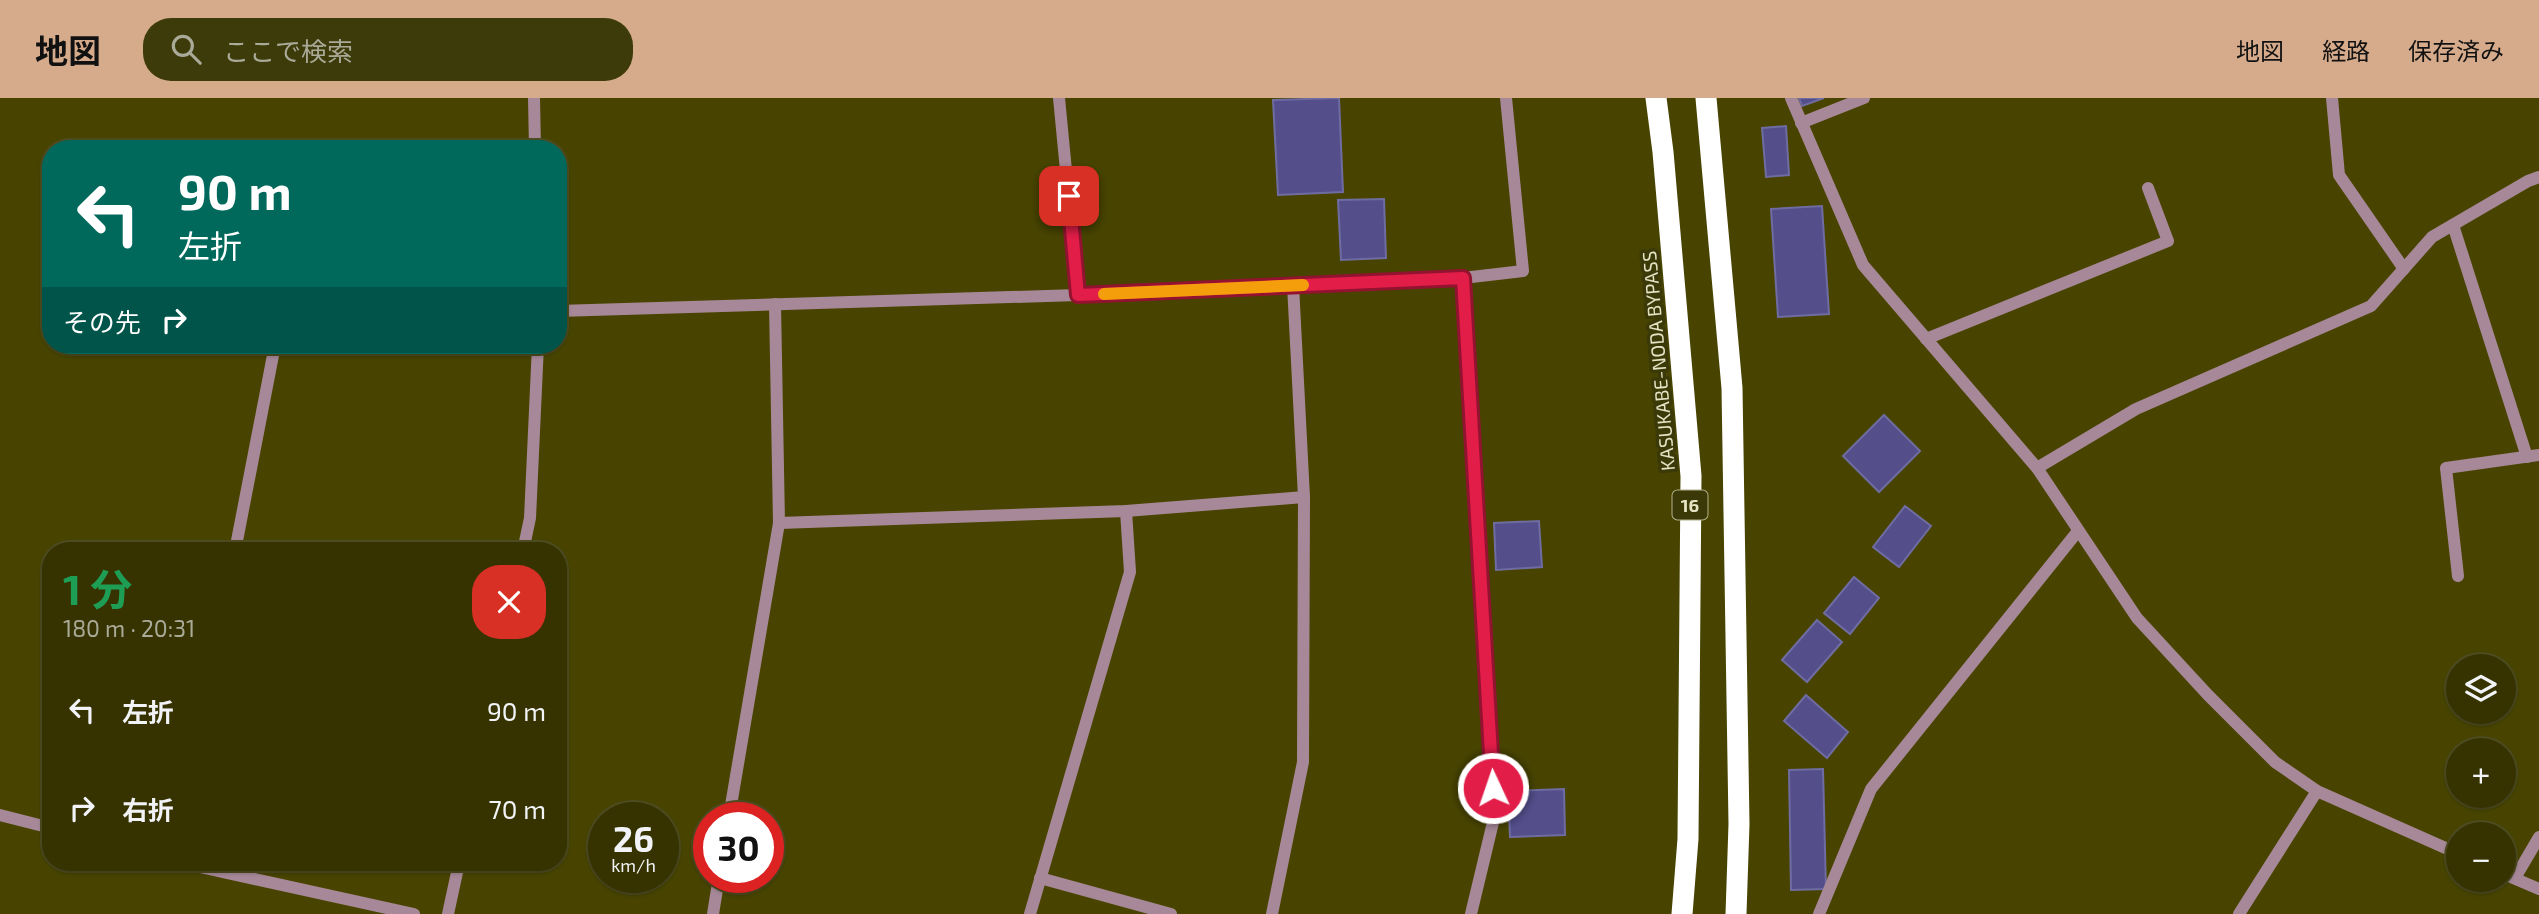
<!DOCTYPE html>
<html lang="ja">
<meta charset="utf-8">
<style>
:root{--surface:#363300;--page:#3d3b0a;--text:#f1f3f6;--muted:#aa9;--line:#504e22;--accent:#d6ab8b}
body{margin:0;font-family:"Exo 2","Noto Sans JP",sans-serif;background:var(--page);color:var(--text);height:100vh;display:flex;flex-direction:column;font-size:26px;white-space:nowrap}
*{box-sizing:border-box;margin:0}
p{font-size:23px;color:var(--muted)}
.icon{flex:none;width:38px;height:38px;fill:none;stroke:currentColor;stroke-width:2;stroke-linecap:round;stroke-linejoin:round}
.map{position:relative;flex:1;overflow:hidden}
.side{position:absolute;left:42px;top:444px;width:525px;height:329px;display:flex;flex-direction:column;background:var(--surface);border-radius:28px;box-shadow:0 2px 5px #0004,0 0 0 2px var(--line)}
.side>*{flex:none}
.top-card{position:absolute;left:42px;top:42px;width:525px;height:214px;border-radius:28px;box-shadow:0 2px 5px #0004,0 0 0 2px var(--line);background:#00695c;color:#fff;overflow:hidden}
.buttons{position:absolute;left:2446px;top:556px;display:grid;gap:14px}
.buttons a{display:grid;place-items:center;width:70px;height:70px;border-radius:50%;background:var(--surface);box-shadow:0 2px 5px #0004,0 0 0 2px var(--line);font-size:35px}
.speed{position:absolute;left:588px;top:704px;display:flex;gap:14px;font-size:35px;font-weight:700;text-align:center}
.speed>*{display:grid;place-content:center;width:91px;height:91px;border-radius:50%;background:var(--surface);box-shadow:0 2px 5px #0004,0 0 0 2px var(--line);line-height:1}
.speed small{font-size:18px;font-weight:400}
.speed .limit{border:10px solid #d22;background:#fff;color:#111}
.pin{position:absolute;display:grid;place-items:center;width:60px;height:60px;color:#fff;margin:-30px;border-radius:14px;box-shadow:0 4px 10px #0006}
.me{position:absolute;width:77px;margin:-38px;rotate:357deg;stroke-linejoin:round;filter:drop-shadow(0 0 5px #0008)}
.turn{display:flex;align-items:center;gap:24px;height:147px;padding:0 21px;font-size:32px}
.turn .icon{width:91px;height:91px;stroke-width:2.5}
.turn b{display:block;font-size:49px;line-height:60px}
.then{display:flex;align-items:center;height:66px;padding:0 21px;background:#0003;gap:14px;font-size:26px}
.round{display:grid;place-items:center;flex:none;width:74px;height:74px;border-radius:28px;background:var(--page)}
.head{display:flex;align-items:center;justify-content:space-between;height:119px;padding:0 21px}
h1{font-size:42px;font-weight:700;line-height:52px;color:#1e9e55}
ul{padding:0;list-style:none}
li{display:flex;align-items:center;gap:21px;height:98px;padding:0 21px}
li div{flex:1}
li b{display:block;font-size:26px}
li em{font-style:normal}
header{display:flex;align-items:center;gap:42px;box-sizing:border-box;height:98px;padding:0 35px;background:var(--accent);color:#111}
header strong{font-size:33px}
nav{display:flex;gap:38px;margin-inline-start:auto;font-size:24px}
.search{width:490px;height:63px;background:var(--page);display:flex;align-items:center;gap:18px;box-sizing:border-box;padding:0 24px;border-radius:28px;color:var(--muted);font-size:26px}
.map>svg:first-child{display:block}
</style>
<header>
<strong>地図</strong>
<div class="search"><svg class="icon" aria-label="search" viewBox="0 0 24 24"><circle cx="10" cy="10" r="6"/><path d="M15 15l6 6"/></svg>ここで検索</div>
<nav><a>地図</a><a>経路</a><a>保存済み</a></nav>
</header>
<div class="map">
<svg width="2539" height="816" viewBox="0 0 2539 816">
<rect width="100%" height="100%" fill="#484400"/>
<g fill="#544e8b" stroke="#6f6ca1" stroke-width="2">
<polygon points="1339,0 1343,94 1278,97 1273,2"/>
<polygon points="1799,0 1824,0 1802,8"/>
<polygon points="1786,28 1789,77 1766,79 1762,30"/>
<polygon points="1384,101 1386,160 1341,162 1338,102"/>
<polygon points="1822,108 1829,216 1778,219 1771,111"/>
<polygon points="1884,317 1920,353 1879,394 1843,358"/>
<polygon points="1905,408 1931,428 1899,469 1873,449"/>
<polygon points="1539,423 1542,469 1496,472 1494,425"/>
<polygon points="1854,479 1879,500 1850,536 1824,515"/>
<polygon points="1817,522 1842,544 1807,584 1782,562"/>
<polygon points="1806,597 1848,634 1827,660 1784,623"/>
<polygon points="1823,671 1826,791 1791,792 1789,672"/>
<polygon points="1564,691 1565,737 1510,739 1508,693"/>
</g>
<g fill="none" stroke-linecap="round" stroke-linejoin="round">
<g stroke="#a78898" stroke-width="12">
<polyline points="534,0 535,51"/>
<polyline points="1059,0 1078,197"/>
<polyline points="1791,0 1863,167 2037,370 2137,520 2208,597 2275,664 2317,693 2459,756"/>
<polyline points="2332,0 2339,77 2404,171"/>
<polyline points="1801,25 1864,0"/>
<polyline points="2453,127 2527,359"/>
<polyline points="1463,180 1523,173 1506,0"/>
<polyline points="558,213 1078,197 1463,180 1495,716 1471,816"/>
<polyline points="1926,241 2168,143 2148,90"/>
<polyline points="2037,370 2136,311 2371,208 2432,139 2528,83 2539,79"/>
<polyline points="779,425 1126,413 1304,399"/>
<polyline points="235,453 275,247"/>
<polyline points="523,453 530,420 538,247"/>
<polyline points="2458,478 2446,370 2539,357"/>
<polyline points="0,717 51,730"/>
<polyline points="729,719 779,425 775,206"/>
<polyline points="182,765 414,816"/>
<polyline points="2504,776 2539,791"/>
<polyline points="1040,780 1171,816"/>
<polyline points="2515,780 2539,739"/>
<polyline points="448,816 459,765"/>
<polyline points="713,816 719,779"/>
<polyline points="1030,816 1130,474 1126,413"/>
<polyline points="1272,816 1303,664 1304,399 1293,187"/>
<polyline points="1819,816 1871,691 2078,433"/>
<polyline points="2239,816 2317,693"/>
</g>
<g stroke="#fff" stroke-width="21">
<polyline points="1656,0 1663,54 1691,378 1688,741 1682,816"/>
<polyline points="1706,0 1732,290 1739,726 1736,816"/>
</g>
</g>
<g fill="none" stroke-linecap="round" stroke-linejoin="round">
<g stroke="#92132f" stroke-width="18">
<polyline id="route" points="1069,98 1078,197 1463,180 1493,690"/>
</g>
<use href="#route" stroke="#e11d48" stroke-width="12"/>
<polyline stroke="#f59e0b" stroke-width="12" points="1104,196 1303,187"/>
</g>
<g text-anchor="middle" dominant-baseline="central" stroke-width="7" stroke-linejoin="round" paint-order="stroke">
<rect fill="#3c3909" stroke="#b2b08c" stroke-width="2" x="1672.5" y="392.5" width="35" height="29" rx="5"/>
<g font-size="18" font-weight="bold" fill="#e4e3c4">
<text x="1690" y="407">16</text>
</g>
<g font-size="19" fill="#e4e3c4" stroke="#3c3909">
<text transform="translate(1658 263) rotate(-95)">KASUKABE-NODA BYPASS</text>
</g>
</g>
</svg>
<div class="buttons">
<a><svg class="icon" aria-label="layers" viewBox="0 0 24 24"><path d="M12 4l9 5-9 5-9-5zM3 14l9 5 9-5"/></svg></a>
<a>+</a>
<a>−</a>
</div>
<div class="speed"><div>26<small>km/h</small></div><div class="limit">30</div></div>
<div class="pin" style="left:1069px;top:98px;background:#d93025"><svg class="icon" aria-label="arrive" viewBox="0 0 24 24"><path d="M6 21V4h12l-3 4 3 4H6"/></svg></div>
<svg class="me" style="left:1493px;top:690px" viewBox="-20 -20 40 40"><circle r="17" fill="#e11d48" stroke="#fff" stroke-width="3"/><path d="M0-11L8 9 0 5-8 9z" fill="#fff"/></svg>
<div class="top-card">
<div class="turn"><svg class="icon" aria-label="left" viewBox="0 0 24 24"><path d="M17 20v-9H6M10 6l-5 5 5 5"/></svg><div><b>90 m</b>左折</div></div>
<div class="then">その先<svg class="icon" aria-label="right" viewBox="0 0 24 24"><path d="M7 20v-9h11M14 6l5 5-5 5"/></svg></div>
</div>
<section class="side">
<div class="head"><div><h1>1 分</h1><p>180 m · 20:31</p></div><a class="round" style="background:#d93025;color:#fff"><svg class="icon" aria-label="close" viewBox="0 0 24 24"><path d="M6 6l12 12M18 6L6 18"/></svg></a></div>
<ul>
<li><svg class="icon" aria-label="left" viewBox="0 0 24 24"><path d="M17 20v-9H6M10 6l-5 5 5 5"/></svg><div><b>左折</b></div><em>90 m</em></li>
<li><svg class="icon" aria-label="right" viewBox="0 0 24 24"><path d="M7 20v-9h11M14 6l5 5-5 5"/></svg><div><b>右折</b></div><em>70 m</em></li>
</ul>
</section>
</div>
